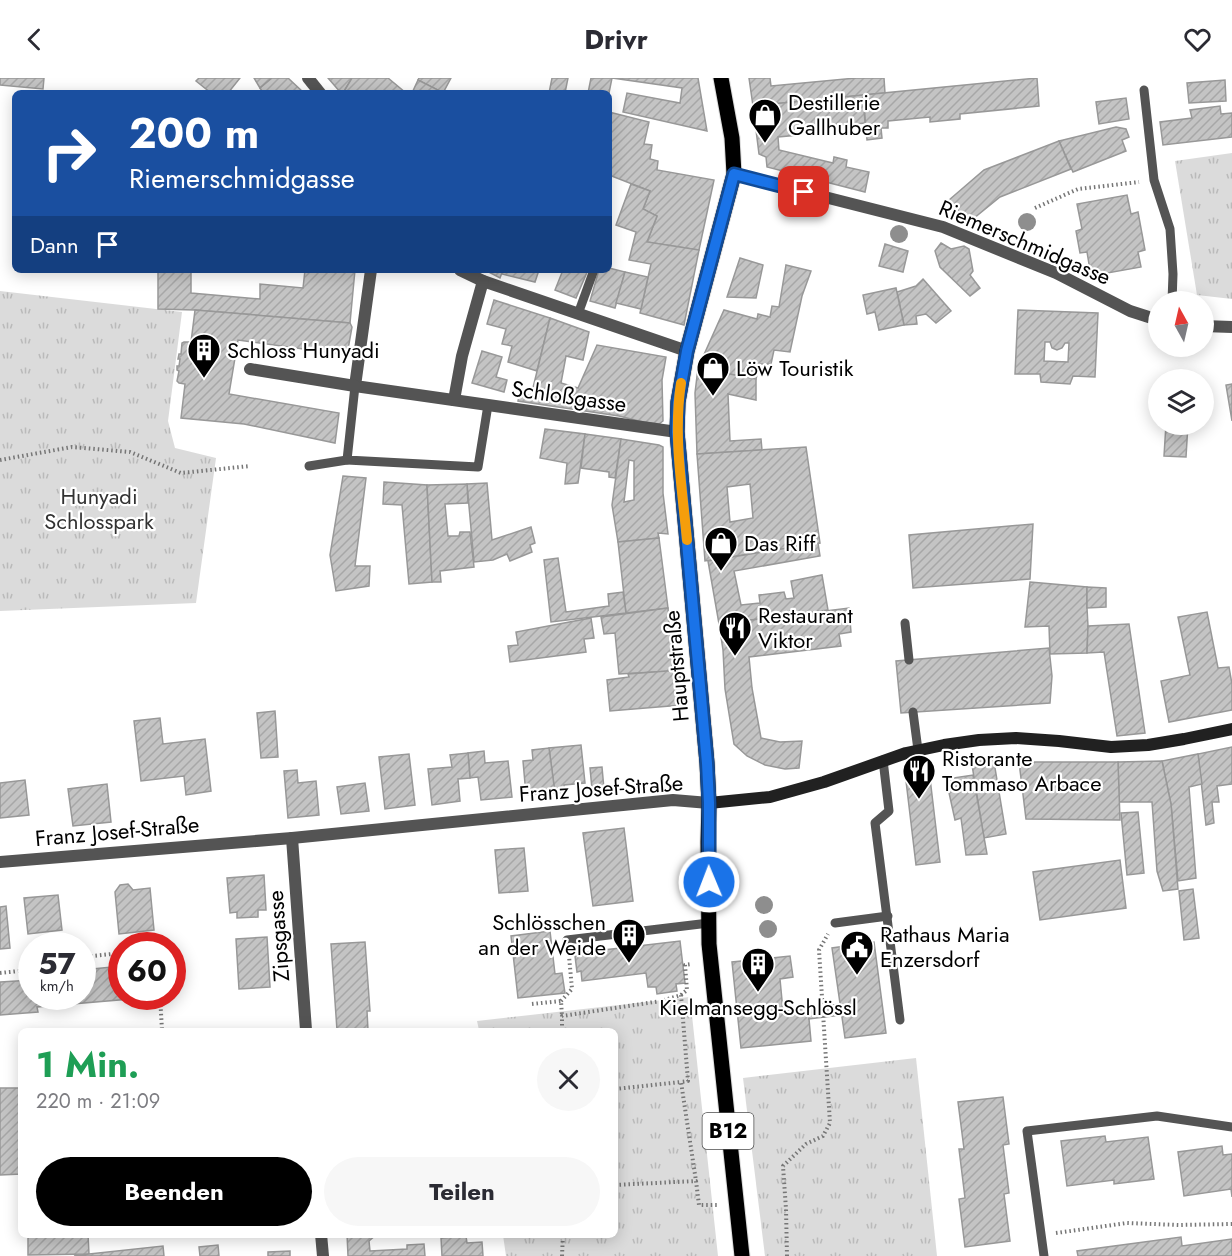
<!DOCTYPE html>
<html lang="de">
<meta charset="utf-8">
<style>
:root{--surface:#fff;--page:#f7f7f7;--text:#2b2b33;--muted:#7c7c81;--accent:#000}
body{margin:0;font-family:Jost,sans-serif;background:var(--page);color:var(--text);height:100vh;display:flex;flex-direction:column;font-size:22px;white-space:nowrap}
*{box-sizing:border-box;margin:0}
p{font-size:20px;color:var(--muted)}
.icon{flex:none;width:33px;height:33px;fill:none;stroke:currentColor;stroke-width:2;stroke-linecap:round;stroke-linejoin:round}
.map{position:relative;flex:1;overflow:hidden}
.side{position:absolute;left:18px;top:950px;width:600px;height:210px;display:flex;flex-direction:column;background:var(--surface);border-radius:9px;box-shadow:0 3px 15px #0003}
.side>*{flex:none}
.guide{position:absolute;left:12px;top:12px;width:600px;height:183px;border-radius:9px;box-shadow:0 3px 15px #0003;background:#1a4fa0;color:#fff;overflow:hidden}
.needle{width:39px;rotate:352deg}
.buttons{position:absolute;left:1148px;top:213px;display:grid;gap:12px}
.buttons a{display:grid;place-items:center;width:66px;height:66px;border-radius:50%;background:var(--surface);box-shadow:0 3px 15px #0003;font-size:30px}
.speed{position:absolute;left:18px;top:854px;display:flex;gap:12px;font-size:30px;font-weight:700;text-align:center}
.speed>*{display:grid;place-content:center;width:78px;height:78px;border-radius:50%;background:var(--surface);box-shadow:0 3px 15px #0003;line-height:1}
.speed small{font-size:15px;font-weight:400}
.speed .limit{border:9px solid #d22;background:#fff;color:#111}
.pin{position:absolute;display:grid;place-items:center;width:51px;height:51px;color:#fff;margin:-26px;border-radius:12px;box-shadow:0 3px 9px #0006}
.me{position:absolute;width:66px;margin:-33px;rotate:359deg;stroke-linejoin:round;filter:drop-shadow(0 0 4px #0008)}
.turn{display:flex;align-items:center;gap:21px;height:126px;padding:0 18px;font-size:27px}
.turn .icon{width:78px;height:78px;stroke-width:2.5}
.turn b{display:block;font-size:42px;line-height:51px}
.then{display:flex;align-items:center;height:57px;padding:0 18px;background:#0003;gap:12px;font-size:22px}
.round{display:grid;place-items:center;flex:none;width:63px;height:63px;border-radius:32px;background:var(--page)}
.overview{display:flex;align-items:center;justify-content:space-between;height:102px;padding:0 18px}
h1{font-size:36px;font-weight:700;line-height:45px;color:#1e9e55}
.button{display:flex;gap:12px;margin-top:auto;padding:12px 18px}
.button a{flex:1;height:69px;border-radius:36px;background:var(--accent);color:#fff;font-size:24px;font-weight:700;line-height:69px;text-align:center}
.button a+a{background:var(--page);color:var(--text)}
header{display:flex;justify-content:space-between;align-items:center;height:78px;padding:0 18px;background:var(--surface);font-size:27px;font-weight:700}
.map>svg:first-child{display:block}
</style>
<header><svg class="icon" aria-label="back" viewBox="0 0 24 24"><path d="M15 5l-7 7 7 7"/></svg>Drivr<svg class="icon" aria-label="heart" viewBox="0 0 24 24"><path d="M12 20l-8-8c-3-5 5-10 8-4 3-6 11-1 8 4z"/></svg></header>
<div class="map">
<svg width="1232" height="1178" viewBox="0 0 1232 1178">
<defs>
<pattern id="park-tufts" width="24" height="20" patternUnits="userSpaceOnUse" patternTransform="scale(1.5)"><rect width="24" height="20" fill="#dbdbdb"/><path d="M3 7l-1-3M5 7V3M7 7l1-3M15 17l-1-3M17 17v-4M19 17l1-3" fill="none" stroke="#bababa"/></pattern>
<pattern id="building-hatch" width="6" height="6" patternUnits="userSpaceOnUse" patternTransform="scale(1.5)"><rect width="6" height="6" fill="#c4c4c4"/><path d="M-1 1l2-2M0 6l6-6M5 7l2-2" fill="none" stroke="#a7a7a7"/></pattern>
</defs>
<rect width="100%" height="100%" fill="#fff"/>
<g fill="url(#park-tufts)">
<polygon points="1232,75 1232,221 1197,217 1175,83"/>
<polygon points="0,213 182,234 168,343 175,370 216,380 196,525 0,533"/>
<polygon points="690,919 718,1178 506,1178 503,1157 615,1156 615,952 479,952 477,943"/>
<polygon points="916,980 937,1178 765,1178 743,1000"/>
</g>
<g fill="url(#building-hatch)" stroke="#989898" stroke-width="1.5" fill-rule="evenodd">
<polygon points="0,0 44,0 43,11 0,7"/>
<polygon points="199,0 240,0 228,15 211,15 196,3"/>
<polygon points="254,0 272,0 260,10"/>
<polygon points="272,0 288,0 304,15 263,15 260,10"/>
<polygon points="328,0 352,0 343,15 341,15"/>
<polygon points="352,0 388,0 406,15 343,15"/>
<polygon points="419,0 451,0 443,15 418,2"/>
<polygon points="552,0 568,0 565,15 549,15"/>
<polygon points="591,0 698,0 707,53 623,34 627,15 680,25 682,10 612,0 609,15 588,15"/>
<polygon points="749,0 770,0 771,8 856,0 884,0 885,15 753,28"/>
<polygon points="1037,0 1039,28 960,36 960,41 930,44 930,39 888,43 888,50 881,50 882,60 867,62 863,17"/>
<polygon points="418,2 440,13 439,15 412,15"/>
<polygon points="1225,2 1226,23 1189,25 1187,5"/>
<polygon points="863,17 865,45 798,52 799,57 778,59 779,72 833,85 834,79 847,82 846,89 869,94 865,114 767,89 766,79 759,76 753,28"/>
<polygon points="1126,20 1129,41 1099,46 1096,24"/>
<polygon points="1220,28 1221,36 1232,35 1232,59 1163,67 1160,44 1192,40 1190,32"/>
<polygon points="609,34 649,44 644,66 652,67 650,81 658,83 657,92 714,102 699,172 647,164 657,138 643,131 650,113 609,97"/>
<polygon points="1116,49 1126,51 1129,59 1122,62 1126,73 1073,94 1059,63"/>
<polygon points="1059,63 1071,91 1000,119 968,145 949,122 984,92"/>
<polygon points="631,106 650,113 643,131 657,138 647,164 699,172 684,247 640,235 651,186 629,182 636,154 616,147"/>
<polygon points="1127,117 1131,136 1138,134 1145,172 1138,174 1141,189 1091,198 1087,174 1080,175 1076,153 1082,151 1077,126"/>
<polygon points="941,165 951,171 964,168 969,171 973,193 970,197 980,210 970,218 940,189 935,173"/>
<polygon points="885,166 908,173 903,194 879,188"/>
<polygon points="740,180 763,187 756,220 727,219"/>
<polygon points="786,187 811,193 802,218 790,274 774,272 771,286 760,286 756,301 698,290 724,232 757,241 758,236 770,239 772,228 779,229"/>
<polygon points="609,190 625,194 615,230 590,223 599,192 609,192"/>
<polygon points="158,192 191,192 191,215 260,221 260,206 303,210 305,192 355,192 350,245 195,232 158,231"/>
<polygon points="485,192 503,192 500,200"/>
<polygon points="503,192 539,192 535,204 502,196"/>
<polygon points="563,192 588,192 576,220 555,212"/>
<polygon points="625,194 648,199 641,231 616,225"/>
<polygon points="923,201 951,233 936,245 926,236 916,238 917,246 904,247 897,214 916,208"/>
<polygon points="896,210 904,247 879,252 875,234 867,236 863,217"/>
<polygon points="494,222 550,240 537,293 508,284 512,268 502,266 506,251 487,246"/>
<polygon points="195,232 350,245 352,249 347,277 238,262 229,316 339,335 335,365 244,346 181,340 185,306 179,305 177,303 179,293 177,292 177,288 179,288 180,281 178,281 179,276 181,276 182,265 184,264 191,264"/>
<path d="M1018,232l80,3 -3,64 -22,-1 -3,8 -29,-2 -1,-8h-25zM1045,264h5l2,6 5,2 5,-2 3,-5h4l-1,19 -24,-1z"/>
<polygon points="550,240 589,254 583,282 566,278 561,305 578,310 597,267 666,279 662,302 663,343 659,346 643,344 619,338 518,323 519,315 531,318"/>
<polygon points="482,273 502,279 496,299 507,302 504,314 472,305"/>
<polygon points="698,290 756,301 756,322 728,316 730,363 761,361 762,372 697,376 695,315"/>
<polygon points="1232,306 1232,343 1226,307"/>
<polygon points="1166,346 1188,346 1186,379 1164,378"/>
<polygon points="545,351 585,356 578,405 565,406 567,385 540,380"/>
<polygon points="585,356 621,361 615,400 609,399 609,394 581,390"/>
<path d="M621,361l38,6 4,2v46l5,41 -10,-1 1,5 -41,4 -6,-37zM629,382l5,1v39l-10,2z"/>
<path d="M806,369l14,96 -115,18 -8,-107zM750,406l3,34 -23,4 -3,-35z"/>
<polygon points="343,398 366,400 355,488 370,488 369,508 336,513 330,477"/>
<polygon points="384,404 427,407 432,504 409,506 402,427 383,426"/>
<polygon points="487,405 492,462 531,449 535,465 530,467 532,474 510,483 507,476 493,482 474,484 467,406"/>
<polygon points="467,406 468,425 445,426 448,458 459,458 460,454 470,454 474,489 440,493 441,504 432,504 427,407"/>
<polygon points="1033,446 1030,501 913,510 909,457"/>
<polygon points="659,460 668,530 626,535 618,464"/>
<polygon points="818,465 820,478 734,493 741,527 760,525 759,517 784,514 786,521 794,520 791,503 822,497 828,532 719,546 708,483"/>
<polygon points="558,480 566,534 609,528 608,516 623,514 626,535 551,544 544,482"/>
<polygon points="1030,504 1087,509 1087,530 1088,548 1087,575 1050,576 1049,548 1025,549"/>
<polygon points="1087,509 1106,510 1106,529 1087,530"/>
<polygon points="668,530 673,593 619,596 615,555 604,556 601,539"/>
<polygon points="849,530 851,554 839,556 841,568 749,579 752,610 761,660 780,664 802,663 799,690 785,691 765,687 747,678 734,666 725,611 723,572 719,546"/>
<polygon points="1207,534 1218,590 1229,589 1232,606 1232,632 1169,644 1161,603 1190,597 1178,539"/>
<polygon points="591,540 594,560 584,561 586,574 510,584 508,568 518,567 516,554"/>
<polygon points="1129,546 1145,655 1117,658 1104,574 1087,575 1088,548"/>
<polygon points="1049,570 1052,598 1050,625 901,635 896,583"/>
<polygon points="680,592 682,627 610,633 607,602 629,599 628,596"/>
<polygon points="275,633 278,679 261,680 257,635"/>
<polygon points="160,640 163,666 205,661 211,713 186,717 184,698 141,703 134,643"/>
<polygon points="581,667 585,705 564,707 565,714 555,715 549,670"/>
<polygon points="1232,669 1232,706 1217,708 1219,724 1212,724 1214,745 1206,747 1198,676"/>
<polygon points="549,670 555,715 526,717 523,683 533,682 532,672"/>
<polygon points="484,673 485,685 508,683 512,719 481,722 478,699 470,700 468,675"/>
<polygon points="468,675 470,700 458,701 460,723 432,727 428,691 452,689 450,677"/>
<polygon points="409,676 415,727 385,731 379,679"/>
<polygon points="1198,676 1202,706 1189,709 1196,800 1178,803 1171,726 1162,683"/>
<polygon points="993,678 1006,756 984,760 971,681"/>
<polygon points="1162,683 1171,726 1178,811 1163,813 1157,793 1152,724 1119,724 1118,684"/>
<polygon points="1019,684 1118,684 1120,742 1026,741"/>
<polygon points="602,689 604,711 592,711 590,690"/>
<polygon points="297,692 298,705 316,703 319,737 288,740 284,693"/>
<polygon points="973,697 987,776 966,777 961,740 955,742 946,701"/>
<polygon points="930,700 940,784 916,787 906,703"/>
<polygon points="25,702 29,737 0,740 0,705"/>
<polygon points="365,705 369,733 341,736 337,709"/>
<polygon points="107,706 111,744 73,748 68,711"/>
<polygon points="1138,734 1144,795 1127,797 1121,735"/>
<polygon points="624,750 633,823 593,828 583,755"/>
<polygon points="524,770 528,813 499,815 495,772"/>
<polygon points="1120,782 1126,830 1040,842 1033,794"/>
<polygon points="264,797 266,832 258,832 258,839 237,840 237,834 230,835 227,800"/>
<polygon points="128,806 133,812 150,810 154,852 119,856 115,814 120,807"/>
<polygon points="1193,811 1199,860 1184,862 1179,813"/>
<polygon points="58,817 62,852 28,856 24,820"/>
<polygon points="6,828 10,870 0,871 0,829"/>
<polygon points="550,853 555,896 562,895 565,915 518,920 511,858"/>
<polygon points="267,859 270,909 239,911 236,861"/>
<polygon points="680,863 685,905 676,906 677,913 657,916 656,909 648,909 646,895 582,903 581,893 577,894 575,878 579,878 578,875"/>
<polygon points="365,864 370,933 367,933 368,952 337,952 331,866"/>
<polygon points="874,864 886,955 845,960 832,870"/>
<polygon points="790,878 793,899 780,901 783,933 808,930 811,963 741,970 732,884"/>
<polygon points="122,888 122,918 154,918 154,919 37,929 38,934 0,937 0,904 32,902 32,918 82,918 82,892"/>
<polygon points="840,926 841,937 809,941 808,930"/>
<polygon points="0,1010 21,1010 21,1096 0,1097"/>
<polygon points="1003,1019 1009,1066 1003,1067 1009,1115 1004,1116 1010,1163 965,1169 959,1121 965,1120 959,1071 964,1071 958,1024"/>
<polygon points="1105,1058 1106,1064 1148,1059 1154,1101 1114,1106 1114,1102 1067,1108 1061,1063"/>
<polygon points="1222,1068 1223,1077 1232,1076 1232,1119 1231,1111 1184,1118 1178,1074"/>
<polygon points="28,1156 88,1156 89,1176 28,1177"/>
<polygon points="347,1156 377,1156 369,1163 370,1173 407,1171 407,1167 424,1166 425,1178 348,1178"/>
<polygon points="466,1158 467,1165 482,1164 483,1178 442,1178 441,1160"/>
<polygon points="1181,1159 1182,1168 1232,1161 1232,1178 1078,1178 1077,1173"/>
<polygon points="218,1167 219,1178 200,1178 199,1169"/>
<polygon points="163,1168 164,1178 74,1178 89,1176"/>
<polygon points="290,1173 290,1178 268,1178 268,1174"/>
</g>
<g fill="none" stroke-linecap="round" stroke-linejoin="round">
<g stroke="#dbdbdb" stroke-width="17">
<polyline id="primary" points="721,0 732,60 734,96 687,273 678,324 677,354 707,685 709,725 708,764 709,866 742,1178"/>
</g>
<g stroke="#767676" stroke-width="4" stroke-dasharray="1.5 3" stroke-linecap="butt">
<polyline points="1035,130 1078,111 1139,104"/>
<polyline points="0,382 72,369 130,374 181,395 250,388"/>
<polyline points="82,879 122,875"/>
<polyline points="0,895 19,893 29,884 32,883"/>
<polyline points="681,917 687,912 685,887 692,886"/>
<polyline points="160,918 162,952"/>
<polyline points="561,923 572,911 569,878"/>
<polyline points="532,926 561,923 562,938"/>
<polyline points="562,952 562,938 661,923 681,917 688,1003 681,1004"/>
<polyline points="615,1011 681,1004 696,1103"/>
<polyline points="615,1107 696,1103 699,1127 717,1127"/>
<polyline points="1056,1155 1127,1145 1179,1147 1232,1146"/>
<polyline points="562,1178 563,1156"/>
<polyline points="787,1178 786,1131 783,1088 806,1066 823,1058 830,1045 819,872 828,856"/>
</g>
<g stroke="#545454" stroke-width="9">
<polyline points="1144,12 1154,102 1170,151 1173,196 1172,224"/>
<polyline points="578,236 594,192"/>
<polyline points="355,308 347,382 478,389 488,327"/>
<polyline points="309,388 347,382"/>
<polyline points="905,545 909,582"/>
<polyline points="913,634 918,672"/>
<polyline points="883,682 889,733 875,745 900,942"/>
<polyline points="835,845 888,838"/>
<polyline points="567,862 709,845"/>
<polyline points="1044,1178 1027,1053 1157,1038 1232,1049"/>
</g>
<g stroke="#545454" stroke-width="12">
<polyline points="308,0 320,15"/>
<polyline points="734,96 943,149 1056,195 1130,233 1158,242"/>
<polyline points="371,192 355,308 677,354"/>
<polyline points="460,192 483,203 687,273"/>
<polyline points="1203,248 1232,249"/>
<polyline points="250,291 355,308"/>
<polyline points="454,322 462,278 483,203"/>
<polyline points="292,760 306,952"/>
<polyline points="0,784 292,760 673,722 709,725"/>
<polyline points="321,1156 323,1178"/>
</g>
<polyline stroke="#212121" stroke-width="12" points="709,725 770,719 824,704 906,675 944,667 979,662 1016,660 1059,663 1111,669 1148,667 1184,661 1232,651"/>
<use href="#primary" stroke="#000" stroke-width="15"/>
</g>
<g fill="#8e8e8e">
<circle cx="1027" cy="144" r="9"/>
<circle cx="899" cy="156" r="9"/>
<circle cx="764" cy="827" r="9"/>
<circle cx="768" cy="851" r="9"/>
</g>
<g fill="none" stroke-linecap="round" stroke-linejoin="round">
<g stroke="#114b97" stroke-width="15">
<polyline id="route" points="709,804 709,725 707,685 677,354 678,324 687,273 734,96 804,114"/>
</g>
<use href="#route" stroke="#1a73e8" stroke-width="10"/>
<path stroke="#f59e0b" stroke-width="10" d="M681,305c-8,52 1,104 6,157"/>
</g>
<defs>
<g id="shop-pin" transform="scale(1.725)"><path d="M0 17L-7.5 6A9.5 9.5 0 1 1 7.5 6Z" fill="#000" stroke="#fff"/><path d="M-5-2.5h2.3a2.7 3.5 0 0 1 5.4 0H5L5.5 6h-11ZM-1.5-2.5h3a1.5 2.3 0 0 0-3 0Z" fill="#fff"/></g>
<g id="building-pin" transform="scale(1.725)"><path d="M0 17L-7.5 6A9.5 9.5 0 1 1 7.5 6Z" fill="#000" stroke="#fff"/><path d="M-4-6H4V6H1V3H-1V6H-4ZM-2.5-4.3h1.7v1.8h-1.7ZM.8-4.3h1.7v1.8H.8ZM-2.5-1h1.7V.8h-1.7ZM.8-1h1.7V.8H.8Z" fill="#fff"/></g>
<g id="restaurant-pin" transform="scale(1.725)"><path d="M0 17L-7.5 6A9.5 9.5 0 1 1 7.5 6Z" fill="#000" stroke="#fff"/><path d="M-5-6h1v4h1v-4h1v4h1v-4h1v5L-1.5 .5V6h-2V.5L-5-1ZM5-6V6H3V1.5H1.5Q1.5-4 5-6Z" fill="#fff"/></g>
<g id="civic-pin" transform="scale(1.725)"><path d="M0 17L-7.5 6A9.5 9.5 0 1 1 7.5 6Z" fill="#000" stroke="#fff"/><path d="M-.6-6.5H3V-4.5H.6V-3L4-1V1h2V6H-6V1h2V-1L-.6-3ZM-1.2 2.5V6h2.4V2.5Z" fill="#fff"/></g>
</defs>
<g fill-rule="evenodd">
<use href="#shop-pin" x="765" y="37"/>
<use href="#building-pin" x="204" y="272"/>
<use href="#shop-pin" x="713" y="290"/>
<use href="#shop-pin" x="721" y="465"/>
<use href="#restaurant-pin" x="735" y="550"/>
<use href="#restaurant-pin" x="919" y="693"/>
<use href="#building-pin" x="629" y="857"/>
<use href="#civic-pin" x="857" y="869"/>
<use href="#building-pin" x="758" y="886"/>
</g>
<g text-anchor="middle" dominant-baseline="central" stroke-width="4.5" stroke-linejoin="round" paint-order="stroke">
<rect fill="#fff" stroke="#4c4c4c" stroke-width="1.5" x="702.5" y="1035" width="51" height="36" rx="4.5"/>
<g font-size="21" font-weight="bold" fill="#000">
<text x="728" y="1053">B12</text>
</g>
<g font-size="22" fill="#000" stroke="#fff" text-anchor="start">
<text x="788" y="24">Destillerie<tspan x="788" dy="25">Gallhuber</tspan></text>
<text x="227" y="272">Schloss Hunyadi</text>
<text x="736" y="290">Löw Touristik</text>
<text x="744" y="465">Das Riff</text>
<text x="758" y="537">Restaurant<tspan x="758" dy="25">Viktor</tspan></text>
<text x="942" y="680">Ristorante<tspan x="942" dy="25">Tommaso Arbace</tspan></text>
<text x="606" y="844" text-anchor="end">Schlösschen<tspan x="606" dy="25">an der Weide</tspan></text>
<text x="880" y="856">Rathaus Maria<tspan x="880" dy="25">Enzersdorf</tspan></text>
<text x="758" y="929" text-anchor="middle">Kielmansegg-Schlössl</text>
</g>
<g font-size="22" fill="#000" stroke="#fff">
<text transform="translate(1025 164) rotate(23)">Riemerschmidgasse</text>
<text transform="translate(569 318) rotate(8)">Schloßgasse</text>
<text transform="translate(676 588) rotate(-95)">Hauptstraße</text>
<text transform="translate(601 710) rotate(-4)">Franz Josef-Straße</text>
<text transform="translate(117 753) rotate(-5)">Franz Josef-Straße</text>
<text transform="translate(278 858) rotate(-94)">Zipsgasse</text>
</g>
<g font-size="22" fill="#323232" stroke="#fff">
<text x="99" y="418">Hunyadi<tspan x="99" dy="25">Schlosspark</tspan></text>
</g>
</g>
</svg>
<div class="buttons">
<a><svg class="needle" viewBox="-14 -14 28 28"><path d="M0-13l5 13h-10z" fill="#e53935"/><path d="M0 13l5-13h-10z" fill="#7c7c81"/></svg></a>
<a><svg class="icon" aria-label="layers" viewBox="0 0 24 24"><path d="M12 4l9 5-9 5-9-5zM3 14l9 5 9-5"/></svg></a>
</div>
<div class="speed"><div>57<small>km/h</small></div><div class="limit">60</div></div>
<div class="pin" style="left:804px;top:114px;background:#d93025"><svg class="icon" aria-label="arrive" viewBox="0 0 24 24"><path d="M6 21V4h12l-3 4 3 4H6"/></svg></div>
<svg class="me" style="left:709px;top:804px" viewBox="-20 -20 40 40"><circle r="17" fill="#1a73e8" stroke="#fff" stroke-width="3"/><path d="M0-11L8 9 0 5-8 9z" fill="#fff"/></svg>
<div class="guide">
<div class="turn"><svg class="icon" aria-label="right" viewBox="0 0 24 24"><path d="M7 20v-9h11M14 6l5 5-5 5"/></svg><div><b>200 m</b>Riemerschmidgasse</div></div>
<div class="then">Dann<svg class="icon" aria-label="arrive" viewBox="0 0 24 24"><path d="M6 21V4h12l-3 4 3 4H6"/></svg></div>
</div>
<section class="side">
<div class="overview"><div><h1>1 Min.</h1><p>220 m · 21:09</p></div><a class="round"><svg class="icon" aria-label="close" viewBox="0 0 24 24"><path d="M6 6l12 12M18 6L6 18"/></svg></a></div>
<div class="button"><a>Beenden</a><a>Teilen</a></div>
</section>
</div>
